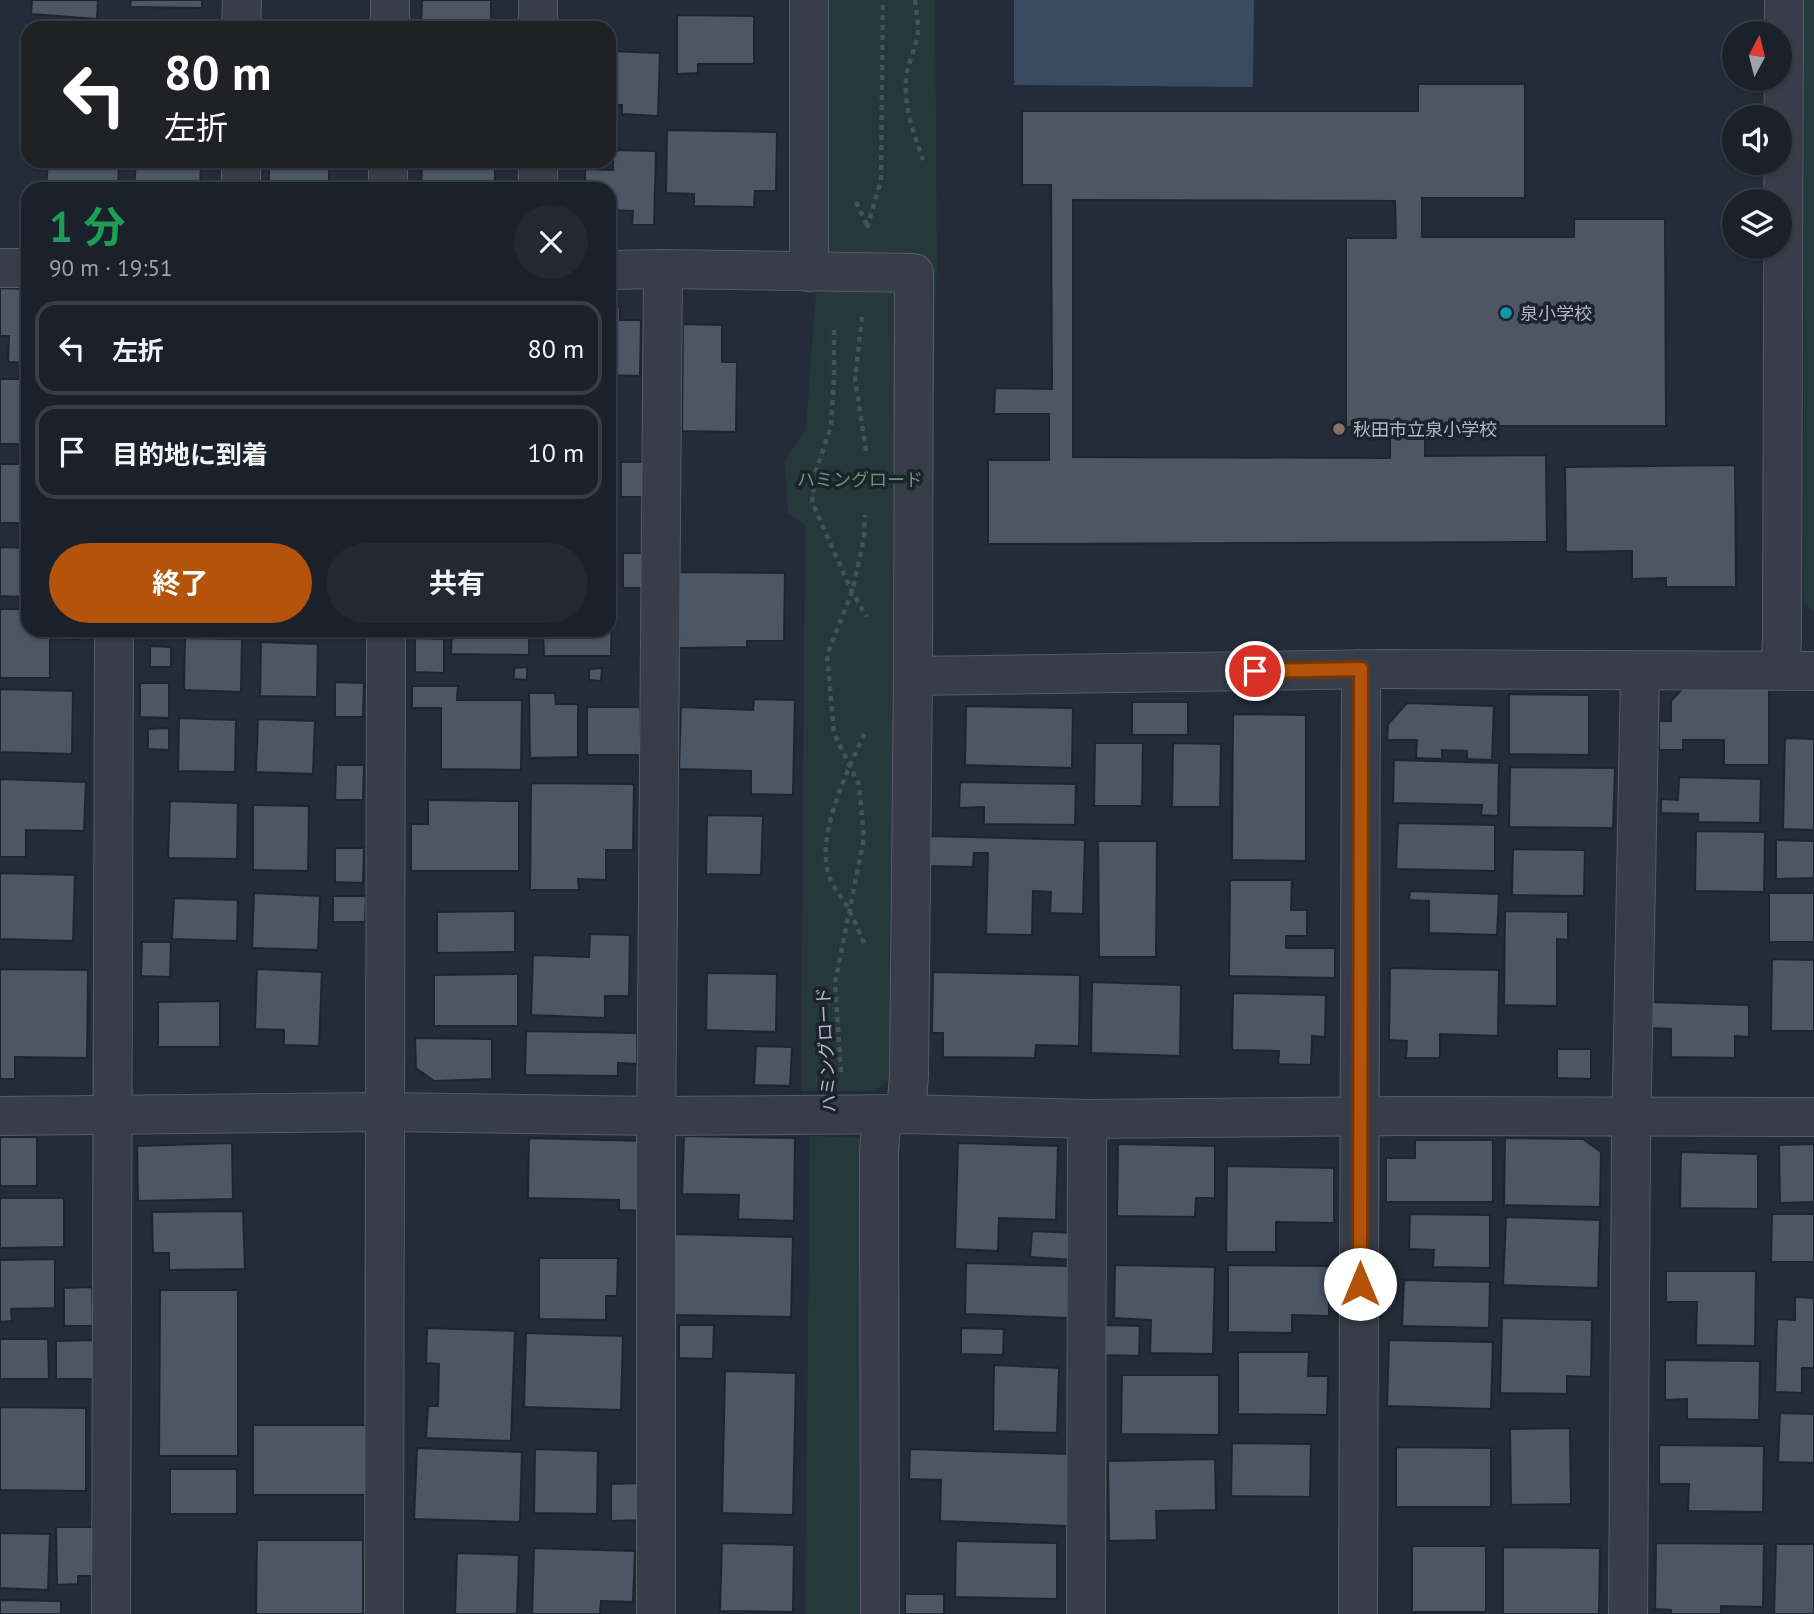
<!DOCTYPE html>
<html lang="ja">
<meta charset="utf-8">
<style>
:root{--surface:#1a212a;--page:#232932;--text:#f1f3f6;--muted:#9fa3a8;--line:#383e47;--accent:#b45309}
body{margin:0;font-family:"PT Sans","Noto Sans JP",sans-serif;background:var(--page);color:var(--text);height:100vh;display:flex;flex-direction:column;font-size:26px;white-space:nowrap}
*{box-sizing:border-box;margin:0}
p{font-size:23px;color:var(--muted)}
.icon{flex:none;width:38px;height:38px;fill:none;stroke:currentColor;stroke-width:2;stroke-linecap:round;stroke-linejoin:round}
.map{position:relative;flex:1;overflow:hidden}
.side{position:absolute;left:21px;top:182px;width:595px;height:455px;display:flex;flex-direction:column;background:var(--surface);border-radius:21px;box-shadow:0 2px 5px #0004,0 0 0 2px var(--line)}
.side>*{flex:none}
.guide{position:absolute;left:21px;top:21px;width:595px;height:147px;border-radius:21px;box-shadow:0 2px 5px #0004,0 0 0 2px var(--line);background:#202124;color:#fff;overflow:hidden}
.needle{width:46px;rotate:7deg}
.tools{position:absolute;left:1722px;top:21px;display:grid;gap:14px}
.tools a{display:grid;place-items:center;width:70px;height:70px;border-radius:50%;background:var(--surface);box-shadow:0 2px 5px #0004,0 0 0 2px var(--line);font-size:35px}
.pin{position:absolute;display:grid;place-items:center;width:60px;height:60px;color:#fff;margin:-30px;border:4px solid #fff;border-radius:50%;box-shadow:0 2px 7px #0007}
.me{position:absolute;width:77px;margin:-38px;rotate:0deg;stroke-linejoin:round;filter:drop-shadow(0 0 5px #0008)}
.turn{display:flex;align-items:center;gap:24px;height:147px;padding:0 28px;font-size:32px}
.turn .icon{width:91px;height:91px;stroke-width:2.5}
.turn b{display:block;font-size:49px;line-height:60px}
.round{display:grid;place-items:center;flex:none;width:74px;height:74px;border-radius:37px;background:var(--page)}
.summary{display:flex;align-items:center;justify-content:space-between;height:119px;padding:0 28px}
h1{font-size:42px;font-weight:700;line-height:52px;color:#1e9e55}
.action{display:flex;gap:14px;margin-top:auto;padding:14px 28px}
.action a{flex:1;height:80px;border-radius:42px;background:var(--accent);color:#fff;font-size:28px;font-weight:700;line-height:80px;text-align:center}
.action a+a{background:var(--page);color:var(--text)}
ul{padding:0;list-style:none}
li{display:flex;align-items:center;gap:21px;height:94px;margin:0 14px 10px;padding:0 14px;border:4px solid var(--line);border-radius:21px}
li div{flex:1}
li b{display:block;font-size:26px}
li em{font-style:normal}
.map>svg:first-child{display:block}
</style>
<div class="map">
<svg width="1814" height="1614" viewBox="0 0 1814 1614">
<rect width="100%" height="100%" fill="#232c38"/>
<g fill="#26393a">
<polygon points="821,0 935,0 937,261 916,1060 875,1091 801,1091 805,525 788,513 785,460 806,429 818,262"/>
<polygon points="1804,0 1814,0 1814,612 1804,603"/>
<polygon points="810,1136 868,1138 865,1614 805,1614"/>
</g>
<polygon fill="#394a61" points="1014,0 1254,0 1253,87 1014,85"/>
<g fill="#4c5664" stroke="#1e252f" stroke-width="2" fill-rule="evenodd">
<polygon points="32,0 98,0 97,19 31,14"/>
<polygon points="131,0 202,0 202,8 130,7"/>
<polygon points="422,0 491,0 491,28 421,28"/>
<polygon points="677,15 754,16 754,64 698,64 698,73 677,74"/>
<polygon points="609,51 660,53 658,116 622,114 622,105 609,105"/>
<path d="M1418,84h107v114h-103v39h152v-18h91l1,207h-241v30l121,-1 1,87 -559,2v-84h61v-46h-55l1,-26 57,1 -1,-204h-29v-74h396zM1073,200l322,1 1,37h-50v189h44v31l-317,-1z"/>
<polygon points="667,130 777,132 776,191 755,191 754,207 694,206 694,194 666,193"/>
<polygon points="613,150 656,151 654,225 632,225 633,211 609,210 609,189 585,189 585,169 613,170"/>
<polygon points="48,161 119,165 118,189 46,189"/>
<polygon points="136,161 201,161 200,189 134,189"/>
<rect x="269" y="161" width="60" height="28"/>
<polygon points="422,161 495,161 495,189 421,189"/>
<polygon points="0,288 28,289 28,363 8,362 9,336 0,336"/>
<polygon points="609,307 620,307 620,320 641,320 640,376 609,375"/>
<polygon points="683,324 722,325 722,362 737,362 736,432 682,431"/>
<rect x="0" y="379" width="28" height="65"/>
<rect x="621" y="462" width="29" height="35"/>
<rect x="0" y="464" width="28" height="59"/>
<polygon points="1735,465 1736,587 1666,587 1666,578 1632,579 1632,551 1566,552 1565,467"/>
<rect x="609" y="515" width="6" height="45"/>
<polygon points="0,547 28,548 28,597 0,596"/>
<polygon points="623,553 652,553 651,588 623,588"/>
<polygon points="678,572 785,573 784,641 747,641 747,647 678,648"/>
<polygon points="609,607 612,607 611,656 544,656 543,630 609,630"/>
<polygon points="0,609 28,609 28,630 79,630 79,639 50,638 50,678 0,678"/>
<polygon points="452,630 529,630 529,655 451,654"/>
<polygon points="185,638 242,639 241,692 184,690"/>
<polygon points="415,638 444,639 444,673 415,672"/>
<polygon points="261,642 318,644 317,697 260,696"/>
<polygon points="150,646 171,647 171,667 150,667"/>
<polygon points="527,667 527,680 514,679 514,668"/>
<polygon points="602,668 601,681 589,680 589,669"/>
<polygon points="335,682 364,683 363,717 335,717"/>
<polygon points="140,683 169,683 169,718 140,717"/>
<polygon points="1686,685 1769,686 1769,765 1724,765 1724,740 1683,740 1683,750 1659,750 1659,721 1671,721 1671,701"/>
<polygon points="412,686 458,686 457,700 522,700 521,770 441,769 441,708 412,708"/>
<polygon points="0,689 73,691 72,754 0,752"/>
<polygon points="529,693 555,693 556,704 578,704 578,757 530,758"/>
<polygon points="1509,694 1589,695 1589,755 1509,754"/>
<polygon points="754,699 795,700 793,795 751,794 751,771 679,769 681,707 753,710"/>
<rect x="1132" y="702" width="56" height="33"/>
<polygon points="1407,703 1494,706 1492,760 1467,759 1467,751 1442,750 1442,759 1416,758 1417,740 1387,740 1388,724"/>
<polygon points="966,706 1073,708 1072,768 965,765"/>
<polygon points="587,707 640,707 641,755 587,755"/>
<polygon points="1233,714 1306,715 1306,861 1232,860"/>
<polygon points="179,718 236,720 235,772 178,771"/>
<polygon points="258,719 315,721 313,774 256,772"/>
<polygon points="169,728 169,750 148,749 148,729"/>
<polygon points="1785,738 1814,739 1814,830 1783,829"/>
<polygon points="1095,743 1143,743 1142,806 1094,806"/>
<polygon points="1173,743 1221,744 1220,807 1172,807"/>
<polygon points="1394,760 1499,763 1498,816 1481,815 1482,805 1393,803"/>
<polygon points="336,765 364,765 363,800 335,800"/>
<polygon points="1510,767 1615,768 1613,828 1509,827"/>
<polygon points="1679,777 1761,779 1760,823 1698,822 1698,814 1661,813 1661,799 1678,800"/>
<polygon points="0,779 86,782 84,831 26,830 26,857 0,857"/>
<polygon points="960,782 1076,784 1075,825 984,824 984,807 959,808"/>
<polygon points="531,783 634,784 633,850 606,850 606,880 578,879 579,890 530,890"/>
<polygon points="428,800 519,801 519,871 411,871 411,824 428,824"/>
<polygon points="170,801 238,803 237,859 168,858"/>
<polygon points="253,805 309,806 308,871 253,870"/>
<polygon points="707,815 763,816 761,875 706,874"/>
<polygon points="1398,823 1495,825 1495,871 1396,869"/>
<polygon points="1696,831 1765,832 1764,892 1695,891"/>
<polygon points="930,836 1085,840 1083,914 1050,913 1051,892 1033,891 1032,935 986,934 988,853 974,853 973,867 929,866"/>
<polygon points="1776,840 1814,841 1814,878 1776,879"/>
<polygon points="1098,841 1157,841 1156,957 1099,957"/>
<polygon points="335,848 364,848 363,883 335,882"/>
<polygon points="1513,849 1585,850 1584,896 1512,895"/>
<polygon points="0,873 75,875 73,941 0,939"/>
<polygon points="1230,880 1292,880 1291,910 1307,910 1307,936 1286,936 1286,948 1335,948 1335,978 1229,976"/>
<polygon points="1410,891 1499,894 1497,935 1429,933 1429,901 1409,900"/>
<polygon points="254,893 320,896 318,950 252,948"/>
<rect x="1769" y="893" width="45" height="49"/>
<polygon points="333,896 366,896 365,922 333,922"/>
<polygon points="174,898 238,900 237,941 172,939"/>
<polygon points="515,911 515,952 437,953 437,912"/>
<polygon points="1505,911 1568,912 1568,940 1557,939 1557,1006 1504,1005"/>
<polygon points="590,934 630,935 629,996 605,996 605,1018 531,1015 533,955 589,957"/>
<polygon points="142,942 171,942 170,977 141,976"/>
<polygon points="1772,959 1814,960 1814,1031 1771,1031"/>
<polygon points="1390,968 1499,970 1498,1036 1440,1034 1440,1058 1406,1058 1407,1041 1389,1040"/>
<polygon points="0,969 88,970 87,1058 15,1057 15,1079 0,1079"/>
<polygon points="257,969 322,972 319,1046 284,1045 284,1030 255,1029"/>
<polygon points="933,972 1080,975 1079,1046 1036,1045 1035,1058 943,1057 943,1033 932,1033"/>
<polygon points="707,973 777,974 776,1032 706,1030"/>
<polygon points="518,974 518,1026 434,1026 434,975"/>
<polygon points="1092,982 1181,985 1180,1056 1091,1053"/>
<polygon points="1233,993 1326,995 1325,1037 1312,1036 1311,1065 1278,1064 1279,1051 1232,1050"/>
<polygon points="220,1001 220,1047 158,1047 158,1002"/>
<polygon points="1652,1002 1749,1005 1749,1037 1735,1036 1735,1058 1671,1057 1671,1029 1652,1028"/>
<polygon points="526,1031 637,1033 637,1064 618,1063 618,1076 525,1075"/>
<polygon points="415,1038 492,1039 492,1079 434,1081 416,1068"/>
<polygon points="756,1046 792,1047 790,1086 754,1085"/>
<polygon points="1557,1049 1591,1049 1591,1079 1557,1078"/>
<polygon points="684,1136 795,1138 794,1221 738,1219 739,1195 682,1194"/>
<rect x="0" y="1137" width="37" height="49"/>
<polygon points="529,1138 646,1141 646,1211 619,1210 619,1200 528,1198"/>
<polygon points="1505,1138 1583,1139 1601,1152 1600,1207 1504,1205"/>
<polygon points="1415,1140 1493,1140 1493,1202 1386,1202 1386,1158 1415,1158"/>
<polygon points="232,1143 233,1199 138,1201 137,1146"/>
<polygon points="958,1143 1058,1146 1056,1220 999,1218 998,1251 955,1249"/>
<polygon points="1118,1144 1215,1146 1215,1198 1196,1198 1195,1217 1117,1216"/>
<polygon points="1814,1144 1814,1202 1780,1203 1779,1145"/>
<polygon points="1681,1152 1758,1154 1758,1209 1680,1208"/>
<polygon points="1227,1166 1334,1168 1334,1223 1276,1222 1276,1252 1226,1252"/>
<polygon points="0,1198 64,1198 64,1247 0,1248"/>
<polygon points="243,1211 245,1269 169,1270 169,1253 153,1253 152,1212"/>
<polygon points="1410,1214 1490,1215 1490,1268 1433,1267 1434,1250 1409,1249"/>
<polygon points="1772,1214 1814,1214 1814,1262 1771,1262"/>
<polygon points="1506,1217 1600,1220 1598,1288 1503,1285"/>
<polygon points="1032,1231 1075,1233 1074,1260 1030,1257"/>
<polygon points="675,1234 793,1237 791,1317 674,1315"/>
<polygon points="539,1258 618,1258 617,1296 606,1296 606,1320 539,1319"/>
<polygon points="55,1259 55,1308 11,1309 12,1321 0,1322 0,1260"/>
<polygon points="966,1263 1069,1266 1068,1318 965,1314"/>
<polygon points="1115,1265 1215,1267 1213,1354 1150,1353 1151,1320 1114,1318"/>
<polygon points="1228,1265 1329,1266 1329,1316 1292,1315 1292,1333 1228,1332"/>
<polygon points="1666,1271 1756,1271 1755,1346 1696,1345 1697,1302 1666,1302"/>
<polygon points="1404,1280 1490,1282 1489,1328 1402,1326"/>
<polygon points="92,1287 93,1326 64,1326 64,1288"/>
<polygon points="160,1290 238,1290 238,1456 159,1456"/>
<polygon points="1795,1297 1814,1298 1814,1368 1802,1368 1802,1393 1775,1392 1777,1319 1795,1320"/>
<polygon points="1502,1318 1592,1320 1591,1377 1567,1376 1567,1394 1500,1393"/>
<polygon points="679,1325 714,1325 713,1359 679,1358"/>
<polygon points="1104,1325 1140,1326 1139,1356 1103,1355"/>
<polygon points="427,1328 515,1331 511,1441 426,1438 428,1406 438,1406 439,1364 426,1363"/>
<polygon points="961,1328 1004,1329 1003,1355 961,1354"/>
<polygon points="526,1333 623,1336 621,1410 524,1407"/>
<polygon points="0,1339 48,1339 49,1379 0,1379"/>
<polygon points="94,1340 94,1379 56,1379 56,1341"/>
<polygon points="1389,1340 1493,1342 1491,1409 1387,1406"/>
<polygon points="1238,1352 1309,1352 1308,1376 1328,1376 1327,1415 1238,1414"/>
<polygon points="1665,1360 1760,1361 1759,1420 1687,1419 1687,1399 1665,1400"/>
<polygon points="994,1365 1059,1368 1057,1433 993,1431"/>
<polygon points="725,1371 796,1373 793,1515 722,1513"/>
<polygon points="1122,1375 1219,1375 1219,1435 1121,1434"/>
<polygon points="0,1407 86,1408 86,1491 0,1490"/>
<polygon points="1780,1413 1814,1414 1814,1463 1778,1462"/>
<rect x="253" y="1425" width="114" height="70"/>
<polygon points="1570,1428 1571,1504 1511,1505 1510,1429"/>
<polygon points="1232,1443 1311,1444 1310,1497 1231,1496"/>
<polygon points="1659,1445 1764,1446 1763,1512 1688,1511 1689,1484 1659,1484"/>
<polygon points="1396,1447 1491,1448 1491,1507 1396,1507"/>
<polygon points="417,1448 522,1452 520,1522 414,1519"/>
<polygon points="535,1449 598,1451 597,1514 534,1513"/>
<polygon points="910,1449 1070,1454 1067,1526 940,1521 941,1480 909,1479"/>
<polygon points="1215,1459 1216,1510 1156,1511 1157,1540 1109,1541 1108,1461"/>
<rect x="170" y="1469" width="67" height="45"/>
<polygon points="643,1483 644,1520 611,1521 611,1484"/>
<polygon points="56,1527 96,1527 97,1576 78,1576 78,1584 57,1585"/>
<polygon points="0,1533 50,1534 48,1590 0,1588"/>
<polygon points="257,1540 363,1540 363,1614 256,1614"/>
<polygon points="956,1541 1057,1543 1057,1599 955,1597"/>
<polygon points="722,1543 794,1545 793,1612 720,1611"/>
<polygon points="1656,1543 1764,1544 1763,1607 1721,1606 1721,1614 1671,1614 1671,1610 1655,1609"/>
<polygon points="1776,1544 1814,1544 1814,1614 1774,1614"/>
<rect x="1412" y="1546" width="74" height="66"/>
<polygon points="1503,1547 1600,1548 1599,1614 1503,1614"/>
<polygon points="534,1548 635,1551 633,1602 601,1601 600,1614 532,1614"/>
<polygon points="457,1553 519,1555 517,1614 455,1614"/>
<rect x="905" y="1594" width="39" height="20"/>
<polygon points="0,1600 61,1601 61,1614 0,1614"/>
</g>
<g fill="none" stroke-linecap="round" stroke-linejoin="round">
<g stroke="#555c67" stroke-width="40">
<g id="minor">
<polyline points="809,0 809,272"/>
<polyline points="241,28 242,0"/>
<polyline points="390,28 390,0"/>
<polyline points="538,28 538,0"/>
<polyline points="241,189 241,161"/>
<polyline points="388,189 388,161"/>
<polyline points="538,189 538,161"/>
<polyline points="0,268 28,268"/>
<polyline points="609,270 663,269 914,273 913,676 909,1075 906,1114"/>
<polyline points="1780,670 1782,639 1784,0"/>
<polyline points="913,676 1384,669 1814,671"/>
<polyline points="0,1116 385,1112 657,1116 906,1114 1088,1119 1402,1116 1814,1117"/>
<polyline points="111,1614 114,630"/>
<polyline points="384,1614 386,630"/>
<polyline points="656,1614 656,1145 663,269"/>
<polyline points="880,1614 879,1152 882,1114"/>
<polyline points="1086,1614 1087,1147 1088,1119"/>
<polyline points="1358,1614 1361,669"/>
<polyline points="1628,1614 1631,1142 1640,671"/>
</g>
</g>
<g stroke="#435457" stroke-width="4.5" stroke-dasharray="5 5" stroke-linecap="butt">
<path d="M915,0c1,13 5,26 2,38 -3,15 -10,27 -11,42 -2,29 8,54 17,80"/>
<polyline points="856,202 867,225"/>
<polyline points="867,228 881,180 883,0"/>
<polyline points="862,317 855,378 866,451"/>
<polyline points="834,330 834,378 831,426 815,474 812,502 852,592 867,617"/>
<path d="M864,943c-5,-11 -10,-24 -16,-35 -5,-9 -13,-18 -17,-27 -19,-42 18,-112 35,-151"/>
<polyline points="841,1072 835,983 864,838 859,785 834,733 827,655 852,592 864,538 865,515"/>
</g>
<use href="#minor" stroke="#373e49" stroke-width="38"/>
</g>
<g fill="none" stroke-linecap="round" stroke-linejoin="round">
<g stroke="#753606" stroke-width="18">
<polyline id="route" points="1255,671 1361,669 1360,1284"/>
</g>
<use href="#route" stroke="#b45309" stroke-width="12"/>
</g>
<circle fill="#0f9aa8" stroke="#1c232d" stroke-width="2.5" cx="1506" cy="313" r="7"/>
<circle fill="#8d6e63" stroke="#1c232d" stroke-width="2.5" cx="1339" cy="429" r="7"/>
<g text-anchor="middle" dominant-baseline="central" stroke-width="7" stroke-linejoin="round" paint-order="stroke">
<g font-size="18" fill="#b2b9c5" stroke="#1c232d" text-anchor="start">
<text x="1520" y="313">泉小学校</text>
<text x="1353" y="429">秋田市立泉小学校</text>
</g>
<g font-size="18" fill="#6a9474" stroke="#1c232d">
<text x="860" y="479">ハミングロード</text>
</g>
<g font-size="18" fill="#b2b9c5" stroke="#1c232d">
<text transform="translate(826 1050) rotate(-93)">ハミングロード</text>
</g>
</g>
</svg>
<div class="tools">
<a><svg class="needle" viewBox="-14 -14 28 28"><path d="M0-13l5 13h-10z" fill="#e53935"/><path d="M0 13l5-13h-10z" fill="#9fa3a8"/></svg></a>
<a><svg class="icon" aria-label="sound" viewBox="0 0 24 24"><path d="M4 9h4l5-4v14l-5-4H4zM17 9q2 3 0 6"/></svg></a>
<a><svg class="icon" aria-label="layers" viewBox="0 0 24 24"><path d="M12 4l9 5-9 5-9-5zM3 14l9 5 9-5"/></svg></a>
</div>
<div class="pin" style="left:1255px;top:671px;background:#d93025"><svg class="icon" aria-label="arrive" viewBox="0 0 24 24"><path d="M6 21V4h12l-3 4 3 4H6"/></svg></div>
<svg class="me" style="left:1360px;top:1284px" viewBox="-20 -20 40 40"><circle r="19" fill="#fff"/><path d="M0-13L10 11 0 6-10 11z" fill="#b45309"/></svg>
<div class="guide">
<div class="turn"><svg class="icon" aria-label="left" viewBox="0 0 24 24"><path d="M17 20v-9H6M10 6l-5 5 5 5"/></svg><div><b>80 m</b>左折</div></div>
</div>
<section class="side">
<div class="summary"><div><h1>1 分</h1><p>90 m · 19:51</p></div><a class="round"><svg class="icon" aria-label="close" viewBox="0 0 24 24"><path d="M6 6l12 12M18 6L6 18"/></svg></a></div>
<ul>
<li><svg class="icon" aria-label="left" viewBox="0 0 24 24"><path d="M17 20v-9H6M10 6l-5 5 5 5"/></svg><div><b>左折</b></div><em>80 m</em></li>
<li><svg class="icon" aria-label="arrive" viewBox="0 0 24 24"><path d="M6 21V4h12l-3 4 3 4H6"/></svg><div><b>目的地に到着</b></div><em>10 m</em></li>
</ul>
<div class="action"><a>終了</a><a>共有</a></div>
</section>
</div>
